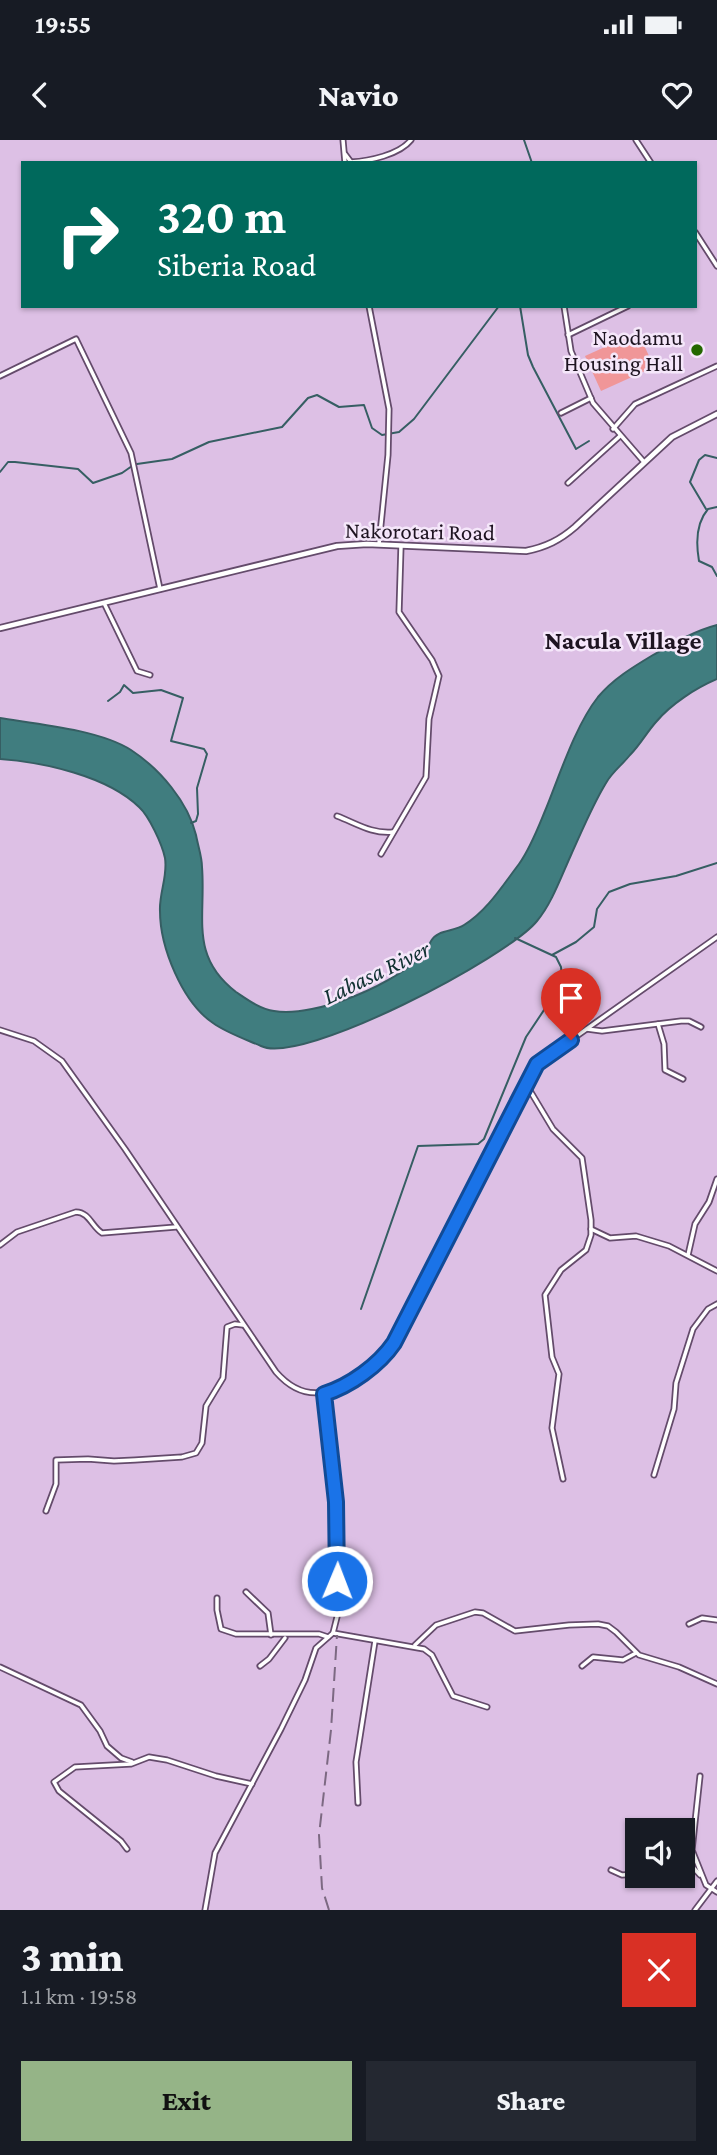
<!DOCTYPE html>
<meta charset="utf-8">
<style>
:root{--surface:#171b24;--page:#242831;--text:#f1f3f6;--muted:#9ea1a6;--accent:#95b487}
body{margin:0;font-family:"Crimson Pro",serif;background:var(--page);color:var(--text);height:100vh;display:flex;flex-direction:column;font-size:26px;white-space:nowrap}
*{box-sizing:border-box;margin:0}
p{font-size:23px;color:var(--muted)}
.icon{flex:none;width:38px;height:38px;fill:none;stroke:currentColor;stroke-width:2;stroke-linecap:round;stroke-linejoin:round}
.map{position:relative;height:1770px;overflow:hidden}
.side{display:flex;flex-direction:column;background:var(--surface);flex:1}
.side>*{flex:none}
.hud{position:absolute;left:21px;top:21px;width:676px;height:147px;border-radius:0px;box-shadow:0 2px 5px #0004;background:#00695c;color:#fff;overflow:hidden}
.buttons{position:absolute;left:625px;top:1678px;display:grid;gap:14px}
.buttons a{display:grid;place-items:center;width:70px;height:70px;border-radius:0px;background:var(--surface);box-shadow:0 2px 5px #0004;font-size:35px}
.pin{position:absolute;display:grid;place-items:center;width:60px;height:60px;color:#fff;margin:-72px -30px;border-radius:50% 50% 50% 0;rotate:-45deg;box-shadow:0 0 7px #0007}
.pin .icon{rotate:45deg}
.me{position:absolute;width:77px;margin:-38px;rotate:1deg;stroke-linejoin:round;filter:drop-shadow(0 0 5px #0008)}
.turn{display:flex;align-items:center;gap:24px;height:147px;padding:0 21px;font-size:32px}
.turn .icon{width:91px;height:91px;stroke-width:2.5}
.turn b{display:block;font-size:49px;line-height:60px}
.round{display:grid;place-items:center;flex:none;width:74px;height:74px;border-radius:0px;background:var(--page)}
.overview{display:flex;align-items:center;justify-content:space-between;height:119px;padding:0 21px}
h1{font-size:42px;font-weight:800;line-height:52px}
.cta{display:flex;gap:14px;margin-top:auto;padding:14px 21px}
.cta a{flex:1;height:80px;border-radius:0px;background:var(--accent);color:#111;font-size:28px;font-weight:800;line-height:80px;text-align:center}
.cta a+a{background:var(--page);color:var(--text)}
.status{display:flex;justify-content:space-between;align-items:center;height:49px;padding:0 35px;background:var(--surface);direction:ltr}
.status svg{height:19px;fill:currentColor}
header{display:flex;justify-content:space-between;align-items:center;height:91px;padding:0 21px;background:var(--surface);font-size:32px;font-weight:800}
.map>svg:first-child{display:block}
</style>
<div class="status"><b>19:55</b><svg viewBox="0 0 49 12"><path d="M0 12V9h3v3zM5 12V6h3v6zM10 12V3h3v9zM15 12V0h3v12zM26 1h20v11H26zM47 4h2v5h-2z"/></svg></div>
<header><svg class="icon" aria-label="back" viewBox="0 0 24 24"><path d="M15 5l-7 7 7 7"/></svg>Navio<svg class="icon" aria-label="heart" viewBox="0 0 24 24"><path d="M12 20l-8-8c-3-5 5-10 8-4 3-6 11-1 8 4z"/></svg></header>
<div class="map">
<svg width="717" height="1770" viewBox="0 0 717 1770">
<rect width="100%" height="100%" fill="#ddc0e5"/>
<polygon fill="#f09698" points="638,192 654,227 601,251 585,216"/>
<path fill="#407d7f" stroke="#365e63" stroke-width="2" d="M717,485v54c-21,9 -46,25 -61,43 -9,10 -16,23 -26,33 -8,10 -18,17 -24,28 -14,23 -24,48 -35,72 -10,22 -19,48 -34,66 -29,36 -235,145 -276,125 -16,-7 -34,-13 -48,-23 -31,-21 -53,-76 -53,-112 -1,-18 8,-35 5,-53 -3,-14 -16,-42 -26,-51 -32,-31 -96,-45 -139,-48v-41c38,6 100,12 131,32 29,19 57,52 65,85 2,11 6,22 6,32 4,50 -13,89 34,125 12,8 24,17 38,19 42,7 126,-28 153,-61 2,-2 2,-6 4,-9 7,-12 23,-9 33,-16 23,-14 39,-40 55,-61 11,-15 19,-36 26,-53 14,-34 30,-85 53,-114 15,-18 35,-30 55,-42 21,-12 41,-24 64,-30z"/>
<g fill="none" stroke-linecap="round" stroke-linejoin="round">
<g stroke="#365e63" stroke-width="2">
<polyline points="524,0 532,23"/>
<polyline points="520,166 528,215 533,227 576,309 589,301"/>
<polyline points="137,324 172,319 209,302 282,287 308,258 317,255 339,267 364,265 372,288 382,295 399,292 414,279 499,166"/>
<polyline points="0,332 8,322 15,322 78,329 93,343 122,333 132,326"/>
<path d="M717,367l-9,2c-12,14 -12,35 -9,52l13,6 5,9"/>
<polyline points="706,369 690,342 699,320 705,315 717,318"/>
<polyline points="108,561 120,552 124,545 133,553 161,550 183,558 171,601 204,609 207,614 197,648 198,674 196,681 191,683"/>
<polyline points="552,815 576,802 594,787 597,769 609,752 630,744 676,736 717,723"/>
<polyline points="361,1169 418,1006 478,1004 484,999 526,897 558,849 562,838 561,827 556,817 515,798"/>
</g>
<g stroke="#644b6b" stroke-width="7">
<g id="street">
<polyline points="343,0 345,23"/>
<polyline points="636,0 651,23"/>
<path d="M345,14l6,8c18,-1 48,-7 60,-22"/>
<polyline points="695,92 717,126"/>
<polyline points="369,166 389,269 388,315 379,404"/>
<polyline points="564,166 571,211 593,263 644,322"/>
<polyline points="568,195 628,166"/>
<polyline points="0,236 76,199 131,313 160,449"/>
<polyline points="561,273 591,258"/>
<polyline points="613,289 635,264 717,226"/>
<polyline points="568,343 620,296"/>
<polyline points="104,463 137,531 150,535"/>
<path d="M337,676c19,7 34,18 56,16"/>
<polyline points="381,714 426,637 429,579 439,536 432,520 399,472 401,406"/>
<polyline points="658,884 664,904 665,930 683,939"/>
<polyline points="587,889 602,891 681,881 689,881 701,887"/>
<path d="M0,890l34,11 28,20 63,88 151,223c28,32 57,23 86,1 12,-9 24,-18 32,-30l77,-147 66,-132 180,-127"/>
<polyline points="526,944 553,989 582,1018 591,1080 591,1095 586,1110 561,1130 545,1155 552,1217 559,1234 552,1288 563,1339"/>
<polyline points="591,1089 610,1098 636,1096 669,1106 717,1131"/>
<path d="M0,1105l17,-13 59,-20c13,0 16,15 26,21l74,-6"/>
<polyline points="688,1115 695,1084 709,1062 717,1039"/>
<polyline points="654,1335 674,1269 676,1243 693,1189 708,1169 717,1164"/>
<polyline points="46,1371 56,1344 56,1320 88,1319 114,1321 135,1320 182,1317 196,1313 202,1303 206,1266 223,1238 227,1187 235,1184 243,1185"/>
<polyline points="246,1452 268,1473 271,1495"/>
<polyline points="217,1458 217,1470 221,1489 236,1494 319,1494 328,1497"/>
<polyline points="689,1484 702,1478 717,1480"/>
<polyline points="333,1493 424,1509 432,1515 453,1556 487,1567"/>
<polyline points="415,1505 436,1485 475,1472 483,1473 515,1491 569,1485 598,1484 608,1486 616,1492 639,1515 679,1527 717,1544"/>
<polyline points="260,1526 269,1519 285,1498"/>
<polyline points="582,1526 593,1517 623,1520 636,1513"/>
<polyline points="0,1527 81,1565 100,1591 107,1606 121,1618 132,1622"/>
<polyline points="700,1636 692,1710 706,1745 717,1752"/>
<polyline points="358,1663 356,1622 375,1501"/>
<polyline points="127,1709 121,1701 59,1651 54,1642 75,1627 131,1624 149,1617 167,1620 216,1636 252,1644"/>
<polyline points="682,1723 690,1724 700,1735"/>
<polyline points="611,1730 622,1735 637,1734"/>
<polyline points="205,1770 215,1713 281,1589 305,1540 316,1508 333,1493 337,1477 336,1362 324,1254"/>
<polyline points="695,1770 717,1741"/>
</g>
</g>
<g stroke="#644b6b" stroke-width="8">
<path id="secondary" d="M0,488l337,-82 30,-2 159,7c20,-4 34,-11 49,-24l97,-90 45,-23"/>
</g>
<use href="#street" stroke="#fff" stroke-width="3.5"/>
<use href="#secondary" stroke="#fff" stroke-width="4.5"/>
<polyline stroke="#7c6982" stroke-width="2" stroke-dasharray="14 7" stroke-linecap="butt" points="329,1770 322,1748 319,1695 331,1590 337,1495"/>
</g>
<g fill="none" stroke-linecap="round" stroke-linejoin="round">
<g stroke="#114b97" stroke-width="18">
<path id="route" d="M337,1441l-1,-79 -12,-108c26,-8 55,-29 70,-51l143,-279 34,-24"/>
</g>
<use href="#route" stroke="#1a73e8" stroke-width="12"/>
</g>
<circle fill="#246800" stroke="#f5e7fa" stroke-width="2.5" cx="697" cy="210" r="7"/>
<g text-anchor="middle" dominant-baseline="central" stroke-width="5" stroke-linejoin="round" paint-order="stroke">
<g font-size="23" fill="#1e1421" stroke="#f5e7fa" text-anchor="end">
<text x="683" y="197">Naodamu<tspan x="683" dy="26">Housing Hall</tspan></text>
</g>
<g font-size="23" fill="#1e1421" stroke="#f5e7fa">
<text transform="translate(420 391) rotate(1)">Nakorotari Road</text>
</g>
<g font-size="24" font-style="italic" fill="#113132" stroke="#f5e7fa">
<text transform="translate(376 832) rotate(-26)">Labasa River</text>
</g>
<g font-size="26" font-weight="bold" fill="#1e1421" stroke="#f5e7fa">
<text x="623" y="500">Nacula Village</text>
</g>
</g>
</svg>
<div class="buttons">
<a><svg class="icon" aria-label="sound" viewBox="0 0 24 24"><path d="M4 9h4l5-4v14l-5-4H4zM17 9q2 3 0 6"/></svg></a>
</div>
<div class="pin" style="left:571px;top:900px;background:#d93025"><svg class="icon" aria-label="arrive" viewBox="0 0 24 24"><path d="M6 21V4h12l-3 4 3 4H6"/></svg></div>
<svg class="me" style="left:337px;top:1441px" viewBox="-20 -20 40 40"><circle r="17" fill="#1a73e8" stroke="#fff" stroke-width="3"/><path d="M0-11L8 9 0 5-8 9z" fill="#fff"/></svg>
<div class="hud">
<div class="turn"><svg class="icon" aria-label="right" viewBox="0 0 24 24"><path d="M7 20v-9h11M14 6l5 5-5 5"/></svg><div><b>320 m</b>Siberia Road</div></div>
</div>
</div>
<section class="side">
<div class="overview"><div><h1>3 min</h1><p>1.1 km · 19:58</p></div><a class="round" style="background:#d93025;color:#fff"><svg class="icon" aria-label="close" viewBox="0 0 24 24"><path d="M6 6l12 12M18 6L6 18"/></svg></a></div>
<div class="cta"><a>Exit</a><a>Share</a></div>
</section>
